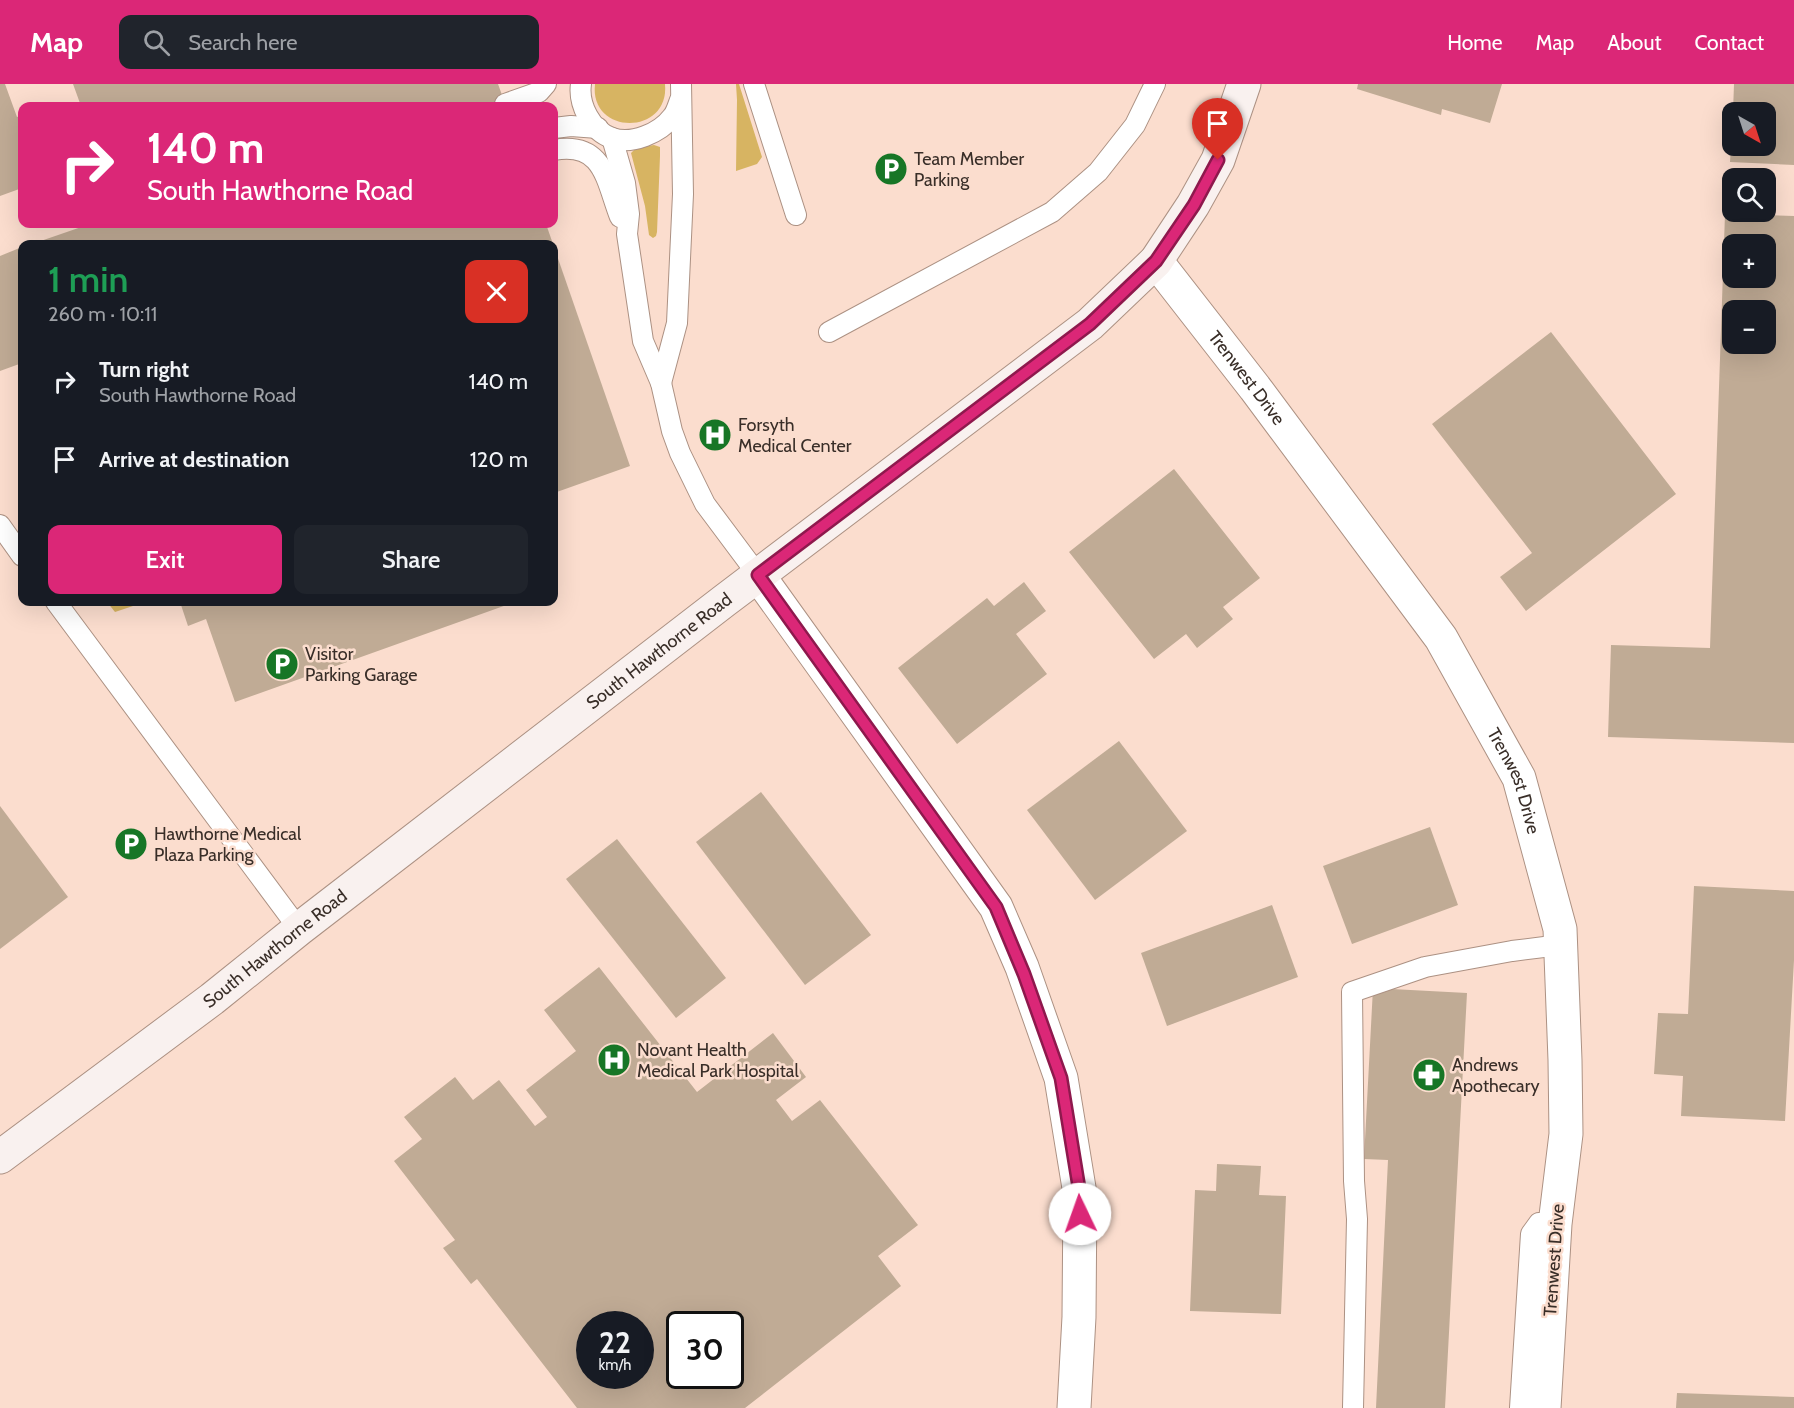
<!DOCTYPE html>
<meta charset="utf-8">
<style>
:root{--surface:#171b24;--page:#20242c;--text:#f1f3f6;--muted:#9ea1a6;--accent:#db2777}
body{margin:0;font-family:Cabin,sans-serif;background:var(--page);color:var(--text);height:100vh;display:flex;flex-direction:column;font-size:22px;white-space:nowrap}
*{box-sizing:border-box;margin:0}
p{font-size:20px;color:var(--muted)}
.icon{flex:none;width:33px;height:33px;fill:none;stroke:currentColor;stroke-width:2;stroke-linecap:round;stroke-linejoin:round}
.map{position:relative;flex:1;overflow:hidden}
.panel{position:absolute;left:18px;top:156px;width:540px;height:366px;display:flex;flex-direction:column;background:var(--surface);border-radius:12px;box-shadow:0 6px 24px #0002}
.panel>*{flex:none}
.guide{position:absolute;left:18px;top:18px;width:540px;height:126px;border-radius:12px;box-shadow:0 6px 24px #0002;background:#db2777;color:#fff;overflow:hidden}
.needle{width:39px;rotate:141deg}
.buttons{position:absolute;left:1722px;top:18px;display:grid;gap:12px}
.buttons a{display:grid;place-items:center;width:54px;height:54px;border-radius:12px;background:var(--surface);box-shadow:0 6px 24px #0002;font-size:30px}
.speed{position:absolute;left:576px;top:1227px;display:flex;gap:12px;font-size:30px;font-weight:700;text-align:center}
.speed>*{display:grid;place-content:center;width:78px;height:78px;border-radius:50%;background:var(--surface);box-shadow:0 6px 24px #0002;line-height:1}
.speed small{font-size:15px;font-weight:400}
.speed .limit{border:3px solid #111;border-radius:9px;background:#fff;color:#111}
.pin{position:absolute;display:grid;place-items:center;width:51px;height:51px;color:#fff;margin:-62px -26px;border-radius:50% 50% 50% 0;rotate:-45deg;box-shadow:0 0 6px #0007}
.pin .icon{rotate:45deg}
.me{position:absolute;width:66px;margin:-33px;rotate:357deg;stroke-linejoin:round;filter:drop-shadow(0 0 4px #0008)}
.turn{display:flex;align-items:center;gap:21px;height:126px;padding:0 30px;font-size:27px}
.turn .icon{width:78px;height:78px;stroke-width:2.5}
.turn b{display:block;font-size:42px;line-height:51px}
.round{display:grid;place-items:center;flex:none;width:63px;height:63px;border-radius:12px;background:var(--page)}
.head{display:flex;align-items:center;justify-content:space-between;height:102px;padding:0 30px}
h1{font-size:36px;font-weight:600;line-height:45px;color:#1e9e55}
.button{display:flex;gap:12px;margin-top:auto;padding:12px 30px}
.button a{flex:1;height:69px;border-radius:12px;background:var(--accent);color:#fff;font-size:24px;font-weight:600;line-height:69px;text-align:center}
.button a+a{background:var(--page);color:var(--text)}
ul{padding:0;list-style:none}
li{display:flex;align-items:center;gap:18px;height:78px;padding:0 30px}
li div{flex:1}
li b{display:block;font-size:22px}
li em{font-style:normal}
header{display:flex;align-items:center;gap:36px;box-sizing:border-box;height:84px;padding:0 30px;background:var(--accent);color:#fff}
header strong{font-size:28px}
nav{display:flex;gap:33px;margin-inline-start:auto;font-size:21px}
.search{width:420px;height:54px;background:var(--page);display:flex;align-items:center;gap:15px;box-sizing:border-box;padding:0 21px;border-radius:12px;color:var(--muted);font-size:22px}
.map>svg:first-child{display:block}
</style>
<header>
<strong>Map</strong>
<div class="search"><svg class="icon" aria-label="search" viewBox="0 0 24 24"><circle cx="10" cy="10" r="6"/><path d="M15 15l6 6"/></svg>Search here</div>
<nav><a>Home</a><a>Map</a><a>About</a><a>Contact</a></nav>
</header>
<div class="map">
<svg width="1794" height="1324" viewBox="0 0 1794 1324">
<rect width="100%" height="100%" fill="#fbddce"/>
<g fill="#d7b462">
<path d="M595,0h70c5,52 -76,52 -70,0z"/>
<polygon points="736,0 739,0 762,73 757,80 736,87 737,16"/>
<polygon points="654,61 660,63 660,72 657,148 656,152 653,154 649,151 645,122 631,69 636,64"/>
<polygon points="107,518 145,518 115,528"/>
</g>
<g fill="#c0ab95" fill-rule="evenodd">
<polygon points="0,0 5,0 17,33 22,31 22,104 0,112"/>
<polygon points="73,0 498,0 506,22 102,22 101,20 81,22"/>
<polygon points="1358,0 1502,0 1490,39 1442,25 1441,31 1357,5"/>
<polygon points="1734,0 1794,0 1794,81 1730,78 1731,62 1766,62 1766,28 1733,28"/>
<path d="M1725,130l69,2v527l-186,-6 3,-92 99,3zM1732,160h34v34h-34zM1732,226h34v34h-34z"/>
<polygon points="90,140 546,140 553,160 32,160"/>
<polygon points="22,163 22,279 0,287 0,172"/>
<polygon points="554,163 630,382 554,409"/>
<polygon points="1551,248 1676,410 1526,527 1500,493 1532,469 1432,340"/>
<polygon points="1174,385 1260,494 1223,523 1233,535 1197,564 1186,550 1154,575 1069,468"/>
<polygon points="1024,498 1046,527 1016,550 1047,590 957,660 898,584 987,514 994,522"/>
<polygon points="180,518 515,518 235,618 206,535 188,542"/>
<polygon points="1119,657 1187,747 1095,816 1027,726"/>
<polygon points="761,708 871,851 805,901 696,758"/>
<polygon points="0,722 68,813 0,865"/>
<polygon points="1430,743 1458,821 1352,860 1323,782"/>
<polygon points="617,755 726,894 676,934 566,795"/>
<polygon points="1694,802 1794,807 1794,876 1785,1037 1681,1032 1683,992 1654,990 1658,929 1688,930"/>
<polygon points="1272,821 1298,893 1167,942 1141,869"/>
<path d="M599,883l98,125 76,-59 33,44 -30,23 16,21 28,-21 98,125 -40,31 23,30 -156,122h-168l-100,-129 -6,5 -28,-36 12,-8 -61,-79 28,-22 -18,-22 51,-40 18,23 26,-20 36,46 12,-9 -21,-27 50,-39 -32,-41zM590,1240h50v52h-50zM680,1240h50v52h-50z"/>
<polygon points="1373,904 1467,909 1445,1324 1376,1324 1388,1076 1364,1075"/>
<polygon points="1217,1080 1261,1082 1259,1111 1286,1112 1281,1230 1190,1227 1195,1106 1216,1107"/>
<polygon points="1677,1309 1794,1313 1794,1324 1676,1324"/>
</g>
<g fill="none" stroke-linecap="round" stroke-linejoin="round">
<g stroke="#ac9183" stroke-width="22">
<g id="lane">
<path d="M581,0c-3,20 10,47 31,54 20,7 48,-5 60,-21 4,-4 6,-12 8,-17"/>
<polyline points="754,0 796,131"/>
<polyline points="505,20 539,8 546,0"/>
<polyline points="554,44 571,42 598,44"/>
<polyline points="612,54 625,99 629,130 627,150 643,257 661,299 672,347 680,369 705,420 758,491"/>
<path d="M554,66c50,-9 52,31 66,67"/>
<polyline points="829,248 1052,128 1098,88 1135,41 1155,0"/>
<polyline points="661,299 677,239 683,110 681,0"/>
<polyline points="0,441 22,472"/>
<polyline points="56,518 299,845"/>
<polyline points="1353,1324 1357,1135 1354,1097 1352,908 1425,883 1512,867 1560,861"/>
<polyline points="1520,1324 1531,1150 1539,1139 1555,1140"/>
</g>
</g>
<g stroke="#ac9183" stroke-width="35">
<g id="street">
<path id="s1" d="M1156,177l99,127 186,250 78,140 41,151 5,131 1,74 -11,90 -11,184"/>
<polyline points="758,491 996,823 1022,883 1061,994 1080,1110 1079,1233 1074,1324"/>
</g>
</g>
<g stroke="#ac9183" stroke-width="35">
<g id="secondary">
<path id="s2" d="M0,1073l212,-158 87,-70 425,-328 366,-277 66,-63 37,-56 25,-45 26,-76"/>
</g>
</g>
<use href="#lane" stroke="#fff" stroke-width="20"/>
<use href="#street" stroke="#fff" stroke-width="33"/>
<use href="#secondary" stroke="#f9f1ef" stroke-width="33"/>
</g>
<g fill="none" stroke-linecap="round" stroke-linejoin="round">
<g stroke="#8e194d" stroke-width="15">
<polyline id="route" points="1080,1130 1080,1110 1061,994 1024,890 996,823 758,491 1090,240 1156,177 1194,121 1218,76"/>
</g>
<use href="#route" stroke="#db2777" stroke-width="10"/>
</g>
<defs>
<g id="parking-disc" transform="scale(1.725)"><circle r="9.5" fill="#177626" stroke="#fbddce"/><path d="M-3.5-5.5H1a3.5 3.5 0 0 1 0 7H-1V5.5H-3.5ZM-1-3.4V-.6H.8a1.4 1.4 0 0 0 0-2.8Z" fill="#fff"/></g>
<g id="hospital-disc" transform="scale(1.725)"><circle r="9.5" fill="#177626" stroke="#fbddce"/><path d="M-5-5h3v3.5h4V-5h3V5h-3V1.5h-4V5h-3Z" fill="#fff"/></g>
<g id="pharmacy-disc" transform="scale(1.725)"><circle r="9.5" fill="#177626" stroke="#fbddce"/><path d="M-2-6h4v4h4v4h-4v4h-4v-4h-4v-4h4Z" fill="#fff"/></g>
</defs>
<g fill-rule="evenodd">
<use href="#parking-disc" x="891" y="85"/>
<use href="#hospital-disc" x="715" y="351"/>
<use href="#parking-disc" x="282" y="580"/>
<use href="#parking-disc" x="131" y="760"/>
<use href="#hospital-disc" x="614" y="976"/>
<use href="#pharmacy-disc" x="1429" y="991"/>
</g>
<g text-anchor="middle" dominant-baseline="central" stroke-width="5" stroke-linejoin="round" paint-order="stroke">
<g font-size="18" fill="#392e28" stroke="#fbddce" text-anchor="start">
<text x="914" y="75">Team Member<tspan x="914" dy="21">Parking</tspan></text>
<text x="738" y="341">Forsyth<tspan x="738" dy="21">Medical Center</tspan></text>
<text x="305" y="570">Visitor<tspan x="305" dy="21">Parking Garage</tspan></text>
<text x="154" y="750">Hawthorne Medical<tspan x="154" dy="21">Plaza Parking</tspan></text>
<text x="637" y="966">Novant Health<tspan x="637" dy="21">Medical Park Hospital</tspan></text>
<text x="1452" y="981">Andrews<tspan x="1452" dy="21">Apothecary</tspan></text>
</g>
<g font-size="18" fill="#392e28" stroke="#fbddce">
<text stroke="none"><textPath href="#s1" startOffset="148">Trenwest Drive</textPath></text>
<text stroke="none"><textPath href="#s2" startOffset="831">South Hawthorne Road</textPath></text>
<text stroke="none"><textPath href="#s1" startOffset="634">Trenwest Drive</textPath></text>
<text stroke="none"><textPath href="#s2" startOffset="345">South Hawthorne Road</textPath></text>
<text transform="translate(1554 1176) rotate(-86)">Trenwest Drive</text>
</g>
</g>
</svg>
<div class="buttons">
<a><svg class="needle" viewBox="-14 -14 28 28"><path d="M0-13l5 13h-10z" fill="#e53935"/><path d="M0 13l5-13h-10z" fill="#9ea1a6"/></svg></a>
<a><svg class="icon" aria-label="search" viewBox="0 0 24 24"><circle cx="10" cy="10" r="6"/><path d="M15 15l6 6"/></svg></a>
<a>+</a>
<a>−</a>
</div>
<div class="speed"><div>22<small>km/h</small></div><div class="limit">30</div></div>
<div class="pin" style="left:1218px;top:76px;background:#d93025"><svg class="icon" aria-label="arrive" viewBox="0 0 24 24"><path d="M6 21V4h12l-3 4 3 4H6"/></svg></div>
<svg class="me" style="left:1080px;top:1130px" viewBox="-20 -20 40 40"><circle r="19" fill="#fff"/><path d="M0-13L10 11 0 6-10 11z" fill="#db2777"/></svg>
<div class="guide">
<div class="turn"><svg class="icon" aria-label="right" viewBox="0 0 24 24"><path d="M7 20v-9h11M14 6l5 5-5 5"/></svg><div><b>140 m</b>South Hawthorne Road</div></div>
</div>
<section class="panel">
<div class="head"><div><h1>1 min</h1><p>260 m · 10:11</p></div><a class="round" style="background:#d93025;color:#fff"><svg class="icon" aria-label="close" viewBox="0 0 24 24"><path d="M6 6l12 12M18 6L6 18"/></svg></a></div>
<ul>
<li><svg class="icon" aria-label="right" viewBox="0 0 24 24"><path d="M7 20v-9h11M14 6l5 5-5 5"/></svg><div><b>Turn right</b><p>South Hawthorne Road</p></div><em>140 m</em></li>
<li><svg class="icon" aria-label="arrive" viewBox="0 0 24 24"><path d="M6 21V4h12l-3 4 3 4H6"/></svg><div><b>Arrive at destination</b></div><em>120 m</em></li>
</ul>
<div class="button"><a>Exit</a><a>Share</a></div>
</section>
</div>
